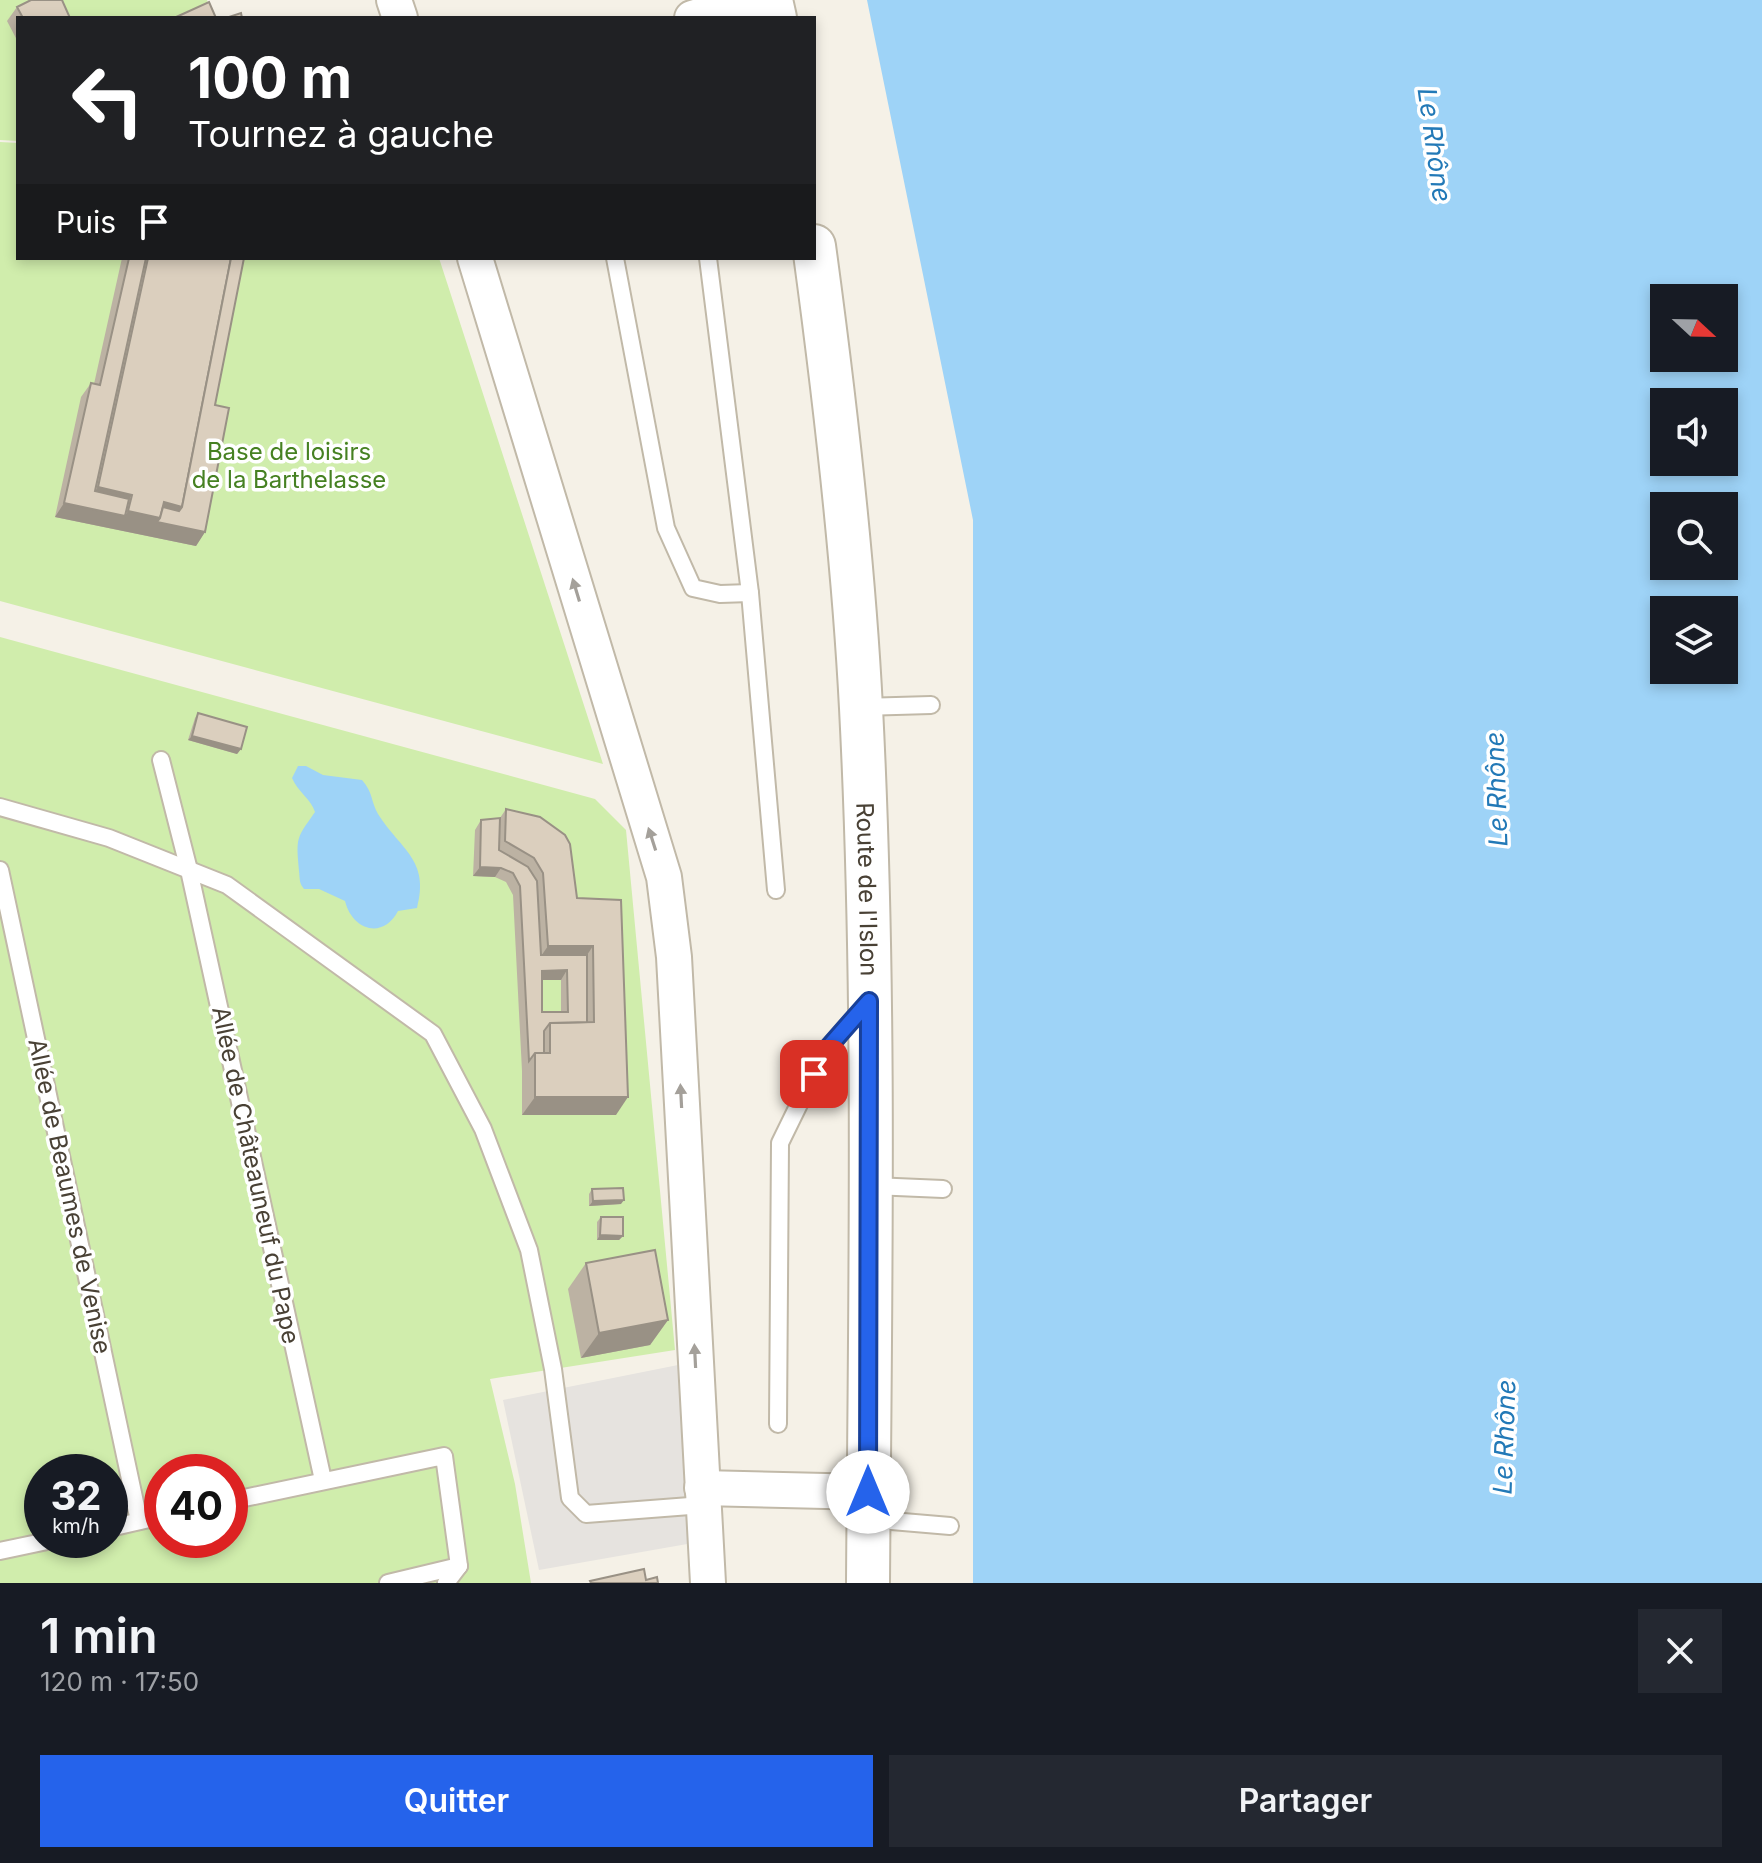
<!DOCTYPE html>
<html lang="fr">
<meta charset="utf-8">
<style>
:root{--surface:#171b24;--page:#242831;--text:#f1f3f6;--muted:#9ea1a6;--accent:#2563eb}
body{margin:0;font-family:Inter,sans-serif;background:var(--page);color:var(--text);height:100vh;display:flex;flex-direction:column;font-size:30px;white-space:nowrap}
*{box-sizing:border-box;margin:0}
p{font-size:26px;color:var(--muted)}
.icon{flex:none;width:44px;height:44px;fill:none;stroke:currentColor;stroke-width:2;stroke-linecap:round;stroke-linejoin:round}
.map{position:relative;height:1583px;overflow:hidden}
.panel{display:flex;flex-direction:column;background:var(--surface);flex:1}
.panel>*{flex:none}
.top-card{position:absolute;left:16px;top:16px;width:800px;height:244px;border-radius:0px;box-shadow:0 4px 12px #0003;background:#202124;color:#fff;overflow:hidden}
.needle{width:52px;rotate:112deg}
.fabs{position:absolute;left:1650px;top:284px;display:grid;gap:16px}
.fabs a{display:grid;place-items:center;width:88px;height:88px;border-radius:0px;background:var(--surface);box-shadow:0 4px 12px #0003;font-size:40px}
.speed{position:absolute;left:24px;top:1454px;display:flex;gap:16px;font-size:40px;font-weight:700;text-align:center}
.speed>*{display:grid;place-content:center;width:104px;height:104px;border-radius:50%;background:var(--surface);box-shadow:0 4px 12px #0003;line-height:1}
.speed small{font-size:20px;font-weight:400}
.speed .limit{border:12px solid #d22;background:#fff;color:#111}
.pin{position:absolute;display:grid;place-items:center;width:68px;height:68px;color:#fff;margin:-34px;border-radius:16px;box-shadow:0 4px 12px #0006}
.me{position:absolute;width:88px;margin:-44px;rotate:0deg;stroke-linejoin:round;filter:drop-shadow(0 0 6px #0008)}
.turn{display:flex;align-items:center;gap:28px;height:168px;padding:0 40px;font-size:36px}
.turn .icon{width:104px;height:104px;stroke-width:2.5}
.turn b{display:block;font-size:56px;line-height:68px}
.then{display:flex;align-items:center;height:76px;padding:0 40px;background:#0003;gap:16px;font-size:30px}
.round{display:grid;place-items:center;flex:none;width:84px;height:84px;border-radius:0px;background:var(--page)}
.summary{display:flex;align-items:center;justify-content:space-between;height:136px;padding:0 40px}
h1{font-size:48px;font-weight:600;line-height:60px}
.action{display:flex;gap:16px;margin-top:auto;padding:16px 40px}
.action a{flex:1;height:92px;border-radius:0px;background:var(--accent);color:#fff;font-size:32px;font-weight:600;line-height:92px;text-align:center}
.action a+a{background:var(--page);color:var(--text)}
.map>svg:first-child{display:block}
</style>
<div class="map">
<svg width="1762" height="1583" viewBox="0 0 1762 1583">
<rect width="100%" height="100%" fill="#f5f1e7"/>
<g fill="#d0edac" fill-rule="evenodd">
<polygon points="0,0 207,0 213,18 18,18 18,141 0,140"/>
<polygon points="0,142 18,143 18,258 439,258 603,764 0,601"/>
<path d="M0,637l595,162 31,31 49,520 -185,29 25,105 16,99h-531zM42,1472h68v68h-68zM162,1472h68v68h-68z"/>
</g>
<polygon fill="#e6e3df" points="683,1364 693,1543 539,1570 503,1400"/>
<g fill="#9ed3f7" fill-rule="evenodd">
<path d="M867,0h895v1583h-789v-1063zM1664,298h60v60h-60zM1664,402h60v60h-60zM1664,506h60v60h-60zM1664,610h60v60h-60z"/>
<path d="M298,766h8l17,9 39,5c11,12 9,22 16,34 23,36 52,46 39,94l-19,3c-15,29 -46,19 -53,-10l-26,-12h-15c-5,-6 -4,-9 -5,-18 -3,-34 -3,-32 16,-59 -4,-13 -17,-20 -23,-34z"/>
</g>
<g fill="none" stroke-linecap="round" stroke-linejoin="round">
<g stroke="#c1b9a8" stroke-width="20">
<g id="service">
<polyline points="615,258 666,528 693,588 720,594 750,593"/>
<polyline points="708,258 750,593 776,890"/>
<polyline points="861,707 931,705"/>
<polyline points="161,760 189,870 323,1480"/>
<polyline points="0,807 109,838 227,885 433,1034 483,1129 529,1250 553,1369 570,1498 586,1514 703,1505"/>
<polyline points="0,870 139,1521"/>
<polyline points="873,1186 943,1189"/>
<polyline points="778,1424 780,1143 825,1051 863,1008"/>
<polyline points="230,1501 444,1456 459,1566 446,1583"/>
<polyline points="868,1519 950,1526"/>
<polyline points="110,1528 162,1516"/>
<polyline points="0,1551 52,1540"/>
<polyline points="388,1583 459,1566"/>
</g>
</g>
<g stroke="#c1b9a8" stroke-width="38">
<g id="minor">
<polyline points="394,0 400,18"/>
<polyline points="692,18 753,0"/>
<polyline points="475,258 664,877 674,957 708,1583"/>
<polyline points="702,1488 868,1492"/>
</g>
</g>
<g stroke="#c1b9a8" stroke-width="46">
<g id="tertiary">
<polyline points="771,0 775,18"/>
<path id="s1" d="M814,246c21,154 39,307 47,462 15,291 9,584 7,875"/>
</g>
</g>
<use href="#service" stroke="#fff" stroke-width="16"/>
<use href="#minor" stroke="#fff" stroke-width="34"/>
<use href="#tertiary" stroke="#fff" stroke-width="42"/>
</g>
<g fill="#bcb2a3" fill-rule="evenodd">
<polygon points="17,7 70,18 18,18 18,42 7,21"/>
<polygon points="122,258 244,258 215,405 205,532 196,546 55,517 81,397 91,383 94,384"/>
<polygon points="198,713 241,749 237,754 188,740 195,718"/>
<path d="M506,809l71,89 44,2 -5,215h-94v-44l-9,-176 -7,-13 -11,-5 -22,-1 2,-46 6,-10 19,-2zM542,980h19v32h-19z"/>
<polygon points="592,1189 621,1204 589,1206 589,1194"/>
<polygon points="601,1217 623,1236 619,1240 597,1240 597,1222"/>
<polygon points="586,1263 668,1320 650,1345 581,1358 568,1289"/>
</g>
<g fill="#999185">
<polygon points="98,487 132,495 119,513 85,505"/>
<polygon points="164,502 182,507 205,532 196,546 55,517 64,503 125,516 128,511"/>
<polygon points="192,736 241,749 237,754 188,740"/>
<polygon points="480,867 501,868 495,877 473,876"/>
<polygon points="548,946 593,946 581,964 535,965"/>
<polygon points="567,970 561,980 535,980 542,971"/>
<polygon points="535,1097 628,1097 616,1115 522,1115"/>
<polygon points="624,1200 621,1204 589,1206 593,1201"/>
<polygon points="600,1235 623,1236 619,1240 597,1240"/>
<polygon points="668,1320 650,1345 581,1358 599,1333"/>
</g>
<g fill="#dbcfbe" stroke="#999185" stroke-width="2" fill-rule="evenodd">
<polygon points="31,0 62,0 70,18 23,18 17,7"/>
<polygon points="209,2 216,18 174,18"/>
<polygon points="241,13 242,18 226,18"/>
<polygon points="129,258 146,258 95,491 129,499 125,516 64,503 91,383 100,385"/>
<polygon points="148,258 231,258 182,507 164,502 160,518 128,511 132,495 98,487"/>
<polygon points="231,258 244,258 215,405 229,408 205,532 157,522 160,518 163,507 179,511 182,507"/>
<polygon points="198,713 247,727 241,749 192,736"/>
<polygon points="506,809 540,817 565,835 570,844 577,898 621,900 628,1097 535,1097 535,1053 550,1053 550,1023 594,1022 593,946 548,946 543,873 534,858 505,841"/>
<path d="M500,818l-1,32 29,17 9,14 4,74h46v67l-37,1 -6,8v22h-9l-6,8 -9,-175 -7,-13 -12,-5 -21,-1 1,-47zM567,970l1,42h-26v-41z"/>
<polygon points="623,1188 624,1200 593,1201 592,1189"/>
<polygon points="601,1217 623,1217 623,1236 600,1235"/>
<polygon points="655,1250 668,1320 599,1333 586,1263"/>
<polygon points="644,1569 646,1580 657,1577 658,1583 591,1583 590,1581"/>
</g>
<defs><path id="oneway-solid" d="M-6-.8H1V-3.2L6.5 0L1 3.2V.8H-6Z" transform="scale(2)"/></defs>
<g fill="#a4a09a">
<use href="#oneway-solid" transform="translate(576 590) rotate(-107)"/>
<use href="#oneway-solid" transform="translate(652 839) rotate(-108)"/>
<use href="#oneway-solid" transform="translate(681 1096) rotate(-93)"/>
<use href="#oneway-solid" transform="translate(695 1356) rotate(-93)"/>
</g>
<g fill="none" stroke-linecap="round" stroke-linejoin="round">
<g stroke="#184099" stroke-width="20">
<polyline id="route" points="814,1074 825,1051 869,1001 868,1492"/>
</g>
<use href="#route" stroke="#2563eb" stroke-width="14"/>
</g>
<g text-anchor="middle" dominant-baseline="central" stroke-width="7" stroke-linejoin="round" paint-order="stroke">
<g font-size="24" fill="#468122" stroke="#fff">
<text x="289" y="451">Base de loisirs<tspan x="289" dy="28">de la Barthelasse</tspan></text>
</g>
<g font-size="24" fill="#494135" stroke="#fff">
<text stroke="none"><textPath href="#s1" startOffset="646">Route de l'Islon</textPath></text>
<text transform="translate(256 1175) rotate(78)">Allée de Châteauneuf du Pape</text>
<text transform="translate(70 1196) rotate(78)">Allée de Beaumes de Venise</text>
</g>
<g font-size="26" font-style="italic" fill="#2279b7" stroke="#fff">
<text transform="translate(1435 145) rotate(82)">Le Rhône</text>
<text transform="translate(1496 789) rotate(-92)">Le Rhône</text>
<text transform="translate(1504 1437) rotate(-88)">Le Rhône</text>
</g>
</g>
</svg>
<div class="fabs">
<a><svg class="needle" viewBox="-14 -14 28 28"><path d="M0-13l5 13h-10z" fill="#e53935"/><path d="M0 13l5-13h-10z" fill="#9ea1a6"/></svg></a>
<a><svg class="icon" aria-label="sound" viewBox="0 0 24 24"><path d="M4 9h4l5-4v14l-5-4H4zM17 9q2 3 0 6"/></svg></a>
<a><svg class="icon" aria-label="search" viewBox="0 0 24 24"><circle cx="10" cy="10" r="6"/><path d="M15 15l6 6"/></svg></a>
<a><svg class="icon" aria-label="layers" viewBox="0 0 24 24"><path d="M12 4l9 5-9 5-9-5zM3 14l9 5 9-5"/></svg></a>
</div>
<div class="speed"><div>32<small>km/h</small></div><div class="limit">40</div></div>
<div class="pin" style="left:814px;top:1074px;background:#d93025"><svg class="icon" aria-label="arrive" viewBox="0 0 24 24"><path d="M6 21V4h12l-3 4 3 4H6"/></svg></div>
<svg class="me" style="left:868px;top:1492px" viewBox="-20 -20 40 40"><circle r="19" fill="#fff"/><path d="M0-13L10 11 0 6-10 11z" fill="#2563eb"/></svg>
<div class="top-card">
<div class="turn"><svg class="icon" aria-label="left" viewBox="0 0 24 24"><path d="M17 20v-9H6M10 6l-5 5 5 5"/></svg><div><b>100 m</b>Tournez à gauche</div></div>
<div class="then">Puis<svg class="icon" aria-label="arrive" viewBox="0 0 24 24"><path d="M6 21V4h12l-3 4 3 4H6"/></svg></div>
</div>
</div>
<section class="panel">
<div class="summary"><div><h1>1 min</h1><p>120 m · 17:50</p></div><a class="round"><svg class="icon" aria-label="close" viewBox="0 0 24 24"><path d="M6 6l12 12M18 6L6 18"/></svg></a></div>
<div class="action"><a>Quitter</a><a>Partager</a></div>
</section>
